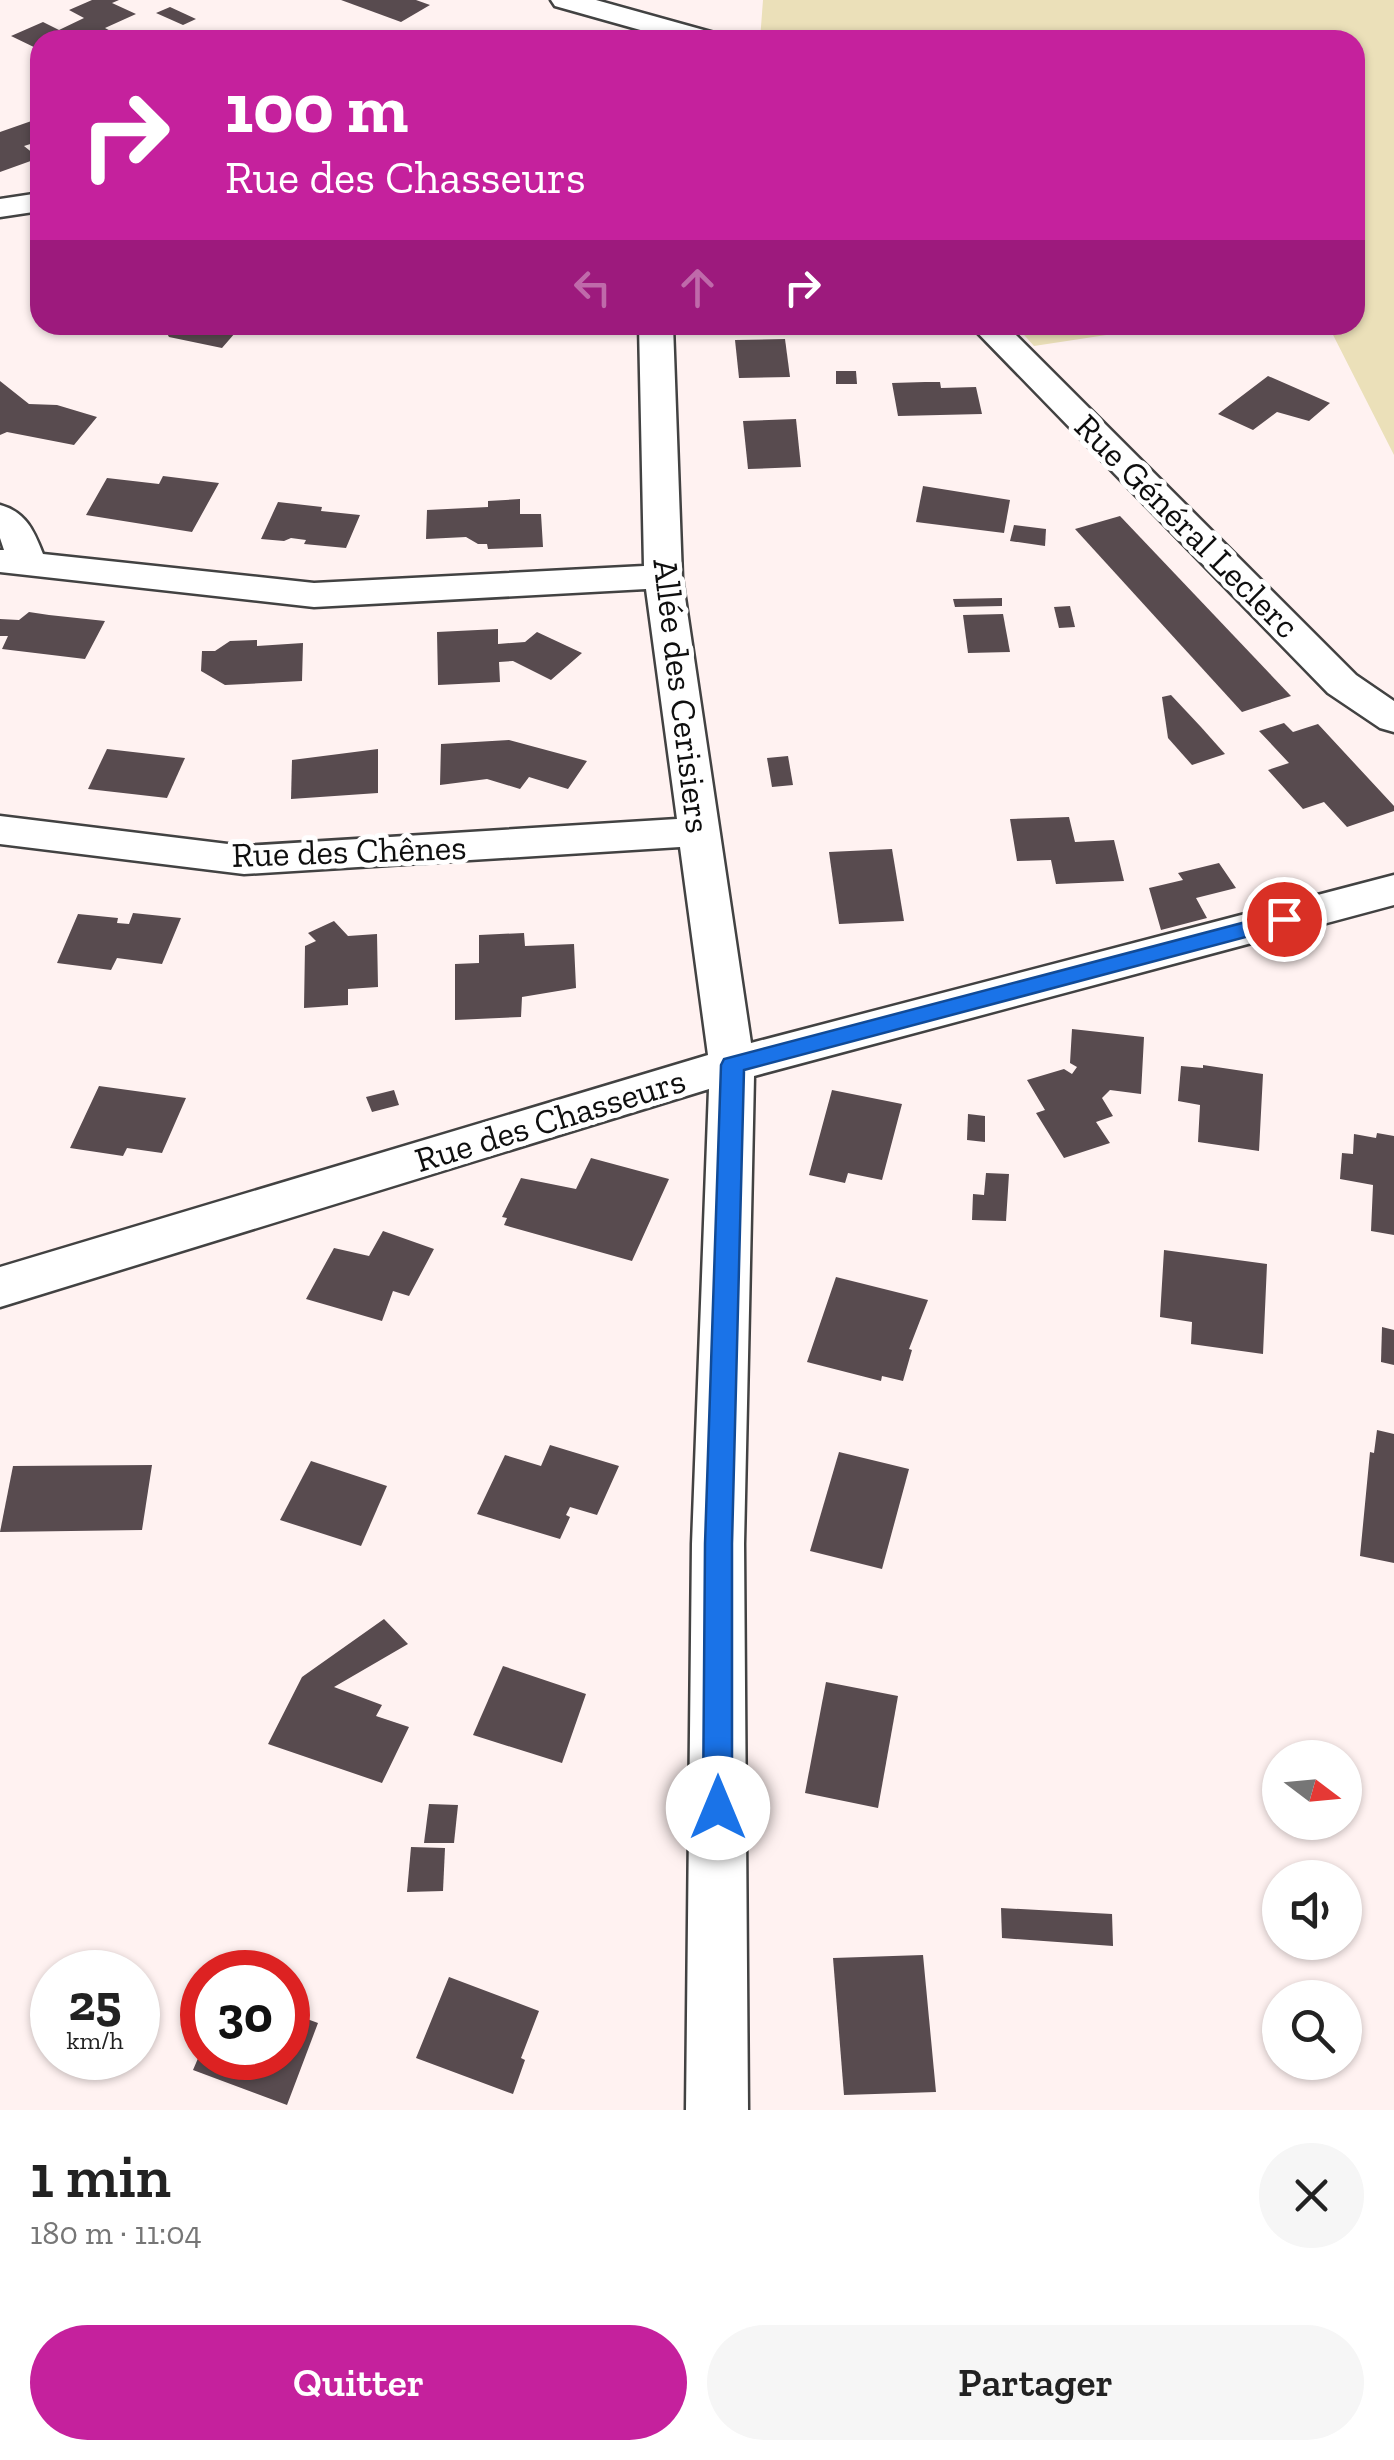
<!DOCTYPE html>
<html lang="fr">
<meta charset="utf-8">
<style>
:root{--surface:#fff;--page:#f6f6f6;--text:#222;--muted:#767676;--accent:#c5219d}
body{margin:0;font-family:"Zilla Slab",serif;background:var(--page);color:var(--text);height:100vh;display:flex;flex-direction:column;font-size:38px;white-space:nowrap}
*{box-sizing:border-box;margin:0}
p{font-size:32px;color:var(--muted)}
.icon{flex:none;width:55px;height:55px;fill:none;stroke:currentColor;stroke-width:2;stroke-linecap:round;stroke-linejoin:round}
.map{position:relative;height:2110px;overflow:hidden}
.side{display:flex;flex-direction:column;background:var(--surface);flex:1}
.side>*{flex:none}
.banner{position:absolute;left:30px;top:30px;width:1335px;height:305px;border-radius:30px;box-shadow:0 2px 8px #0004;background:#c5219d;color:#fff;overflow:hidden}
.needle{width:65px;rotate:106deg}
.fabs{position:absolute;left:1262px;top:1740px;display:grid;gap:20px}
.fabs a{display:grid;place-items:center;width:100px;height:100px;border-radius:50%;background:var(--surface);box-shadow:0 2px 8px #0004;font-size:50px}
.speed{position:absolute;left:30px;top:1950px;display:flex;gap:20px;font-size:50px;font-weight:700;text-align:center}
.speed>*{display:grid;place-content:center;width:130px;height:130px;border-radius:50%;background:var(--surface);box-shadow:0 2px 8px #0004;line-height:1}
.speed small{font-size:25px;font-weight:400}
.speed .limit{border:15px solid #d22;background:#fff;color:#111}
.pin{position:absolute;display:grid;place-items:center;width:85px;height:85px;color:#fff;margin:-42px;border:5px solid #fff;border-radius:50%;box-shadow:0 2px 10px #0007}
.me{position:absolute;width:110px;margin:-55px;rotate:0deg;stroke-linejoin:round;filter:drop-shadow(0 0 8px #0008)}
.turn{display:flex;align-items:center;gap:35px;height:210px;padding:0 30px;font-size:45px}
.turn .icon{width:130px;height:130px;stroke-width:2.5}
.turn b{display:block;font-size:70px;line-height:85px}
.lanes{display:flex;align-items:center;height:95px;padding:0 30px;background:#0003;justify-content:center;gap:50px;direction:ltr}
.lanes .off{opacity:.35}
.round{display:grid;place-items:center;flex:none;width:105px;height:105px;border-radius:52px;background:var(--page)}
.head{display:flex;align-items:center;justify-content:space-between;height:170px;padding:0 30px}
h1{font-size:60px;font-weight:600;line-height:75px}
.primary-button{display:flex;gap:20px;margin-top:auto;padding:20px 30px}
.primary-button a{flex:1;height:115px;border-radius:60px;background:var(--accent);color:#fff;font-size:40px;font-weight:600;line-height:115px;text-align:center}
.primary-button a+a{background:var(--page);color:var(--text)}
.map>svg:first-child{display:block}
</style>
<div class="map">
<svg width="1394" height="2110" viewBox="0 0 1394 2110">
<rect width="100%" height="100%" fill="#fff2f1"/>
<g fill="#ebe0b9">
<polygon points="763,0 1394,0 1394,455 1328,325 1355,325 1355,40 760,40"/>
<polygon points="1015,325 1172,325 1034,346"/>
</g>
<g fill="#584b4f">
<polygon points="92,0 119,0 112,3 136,14 105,28 116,34 105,39 40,40 40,50 11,36 43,22 59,30 84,18 69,10"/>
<polygon points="341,0 416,0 430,5 401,22"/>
<polygon points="170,7 196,19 183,25 156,13"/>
<polygon points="40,118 40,141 24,146 39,158 0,172 0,132"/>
<polygon points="242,325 222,348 169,337 165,330 151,326"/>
<polygon points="785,339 790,377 739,378 735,340"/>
<polygon points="836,371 856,371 857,384 836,384"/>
<polygon points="1268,376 1330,403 1309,421 1277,412 1253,430 1218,414"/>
<polygon points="0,381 29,404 57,405 97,417 74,445 7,432 0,435"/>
<polygon points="925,382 940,382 941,388 976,387 982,414 898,416 892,383"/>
<polygon points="796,419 801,467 748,469 743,421"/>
<polygon points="163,476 219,483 192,532 86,515 107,478 159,484"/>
<polygon points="923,486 1010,500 1004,533 916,522"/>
<polygon points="520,499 520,514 541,514 543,547 488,549 487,544 478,544 466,537 426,539 427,510 488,507 488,501"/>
<polygon points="278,502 322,507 321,511 360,515 346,548 304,544 306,540 291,538 284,541 261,539"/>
<polygon points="1120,516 1291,696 1242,712 1075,529"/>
<polygon points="1014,525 1046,529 1045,546 1010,541"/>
<polygon points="1002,598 1002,606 955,607 953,599"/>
<polygon points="1070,606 1075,627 1059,628 1054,607"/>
<polygon points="29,612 49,615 105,621 85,659 2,649 8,636 0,636 0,619 19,620"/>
<polygon points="1003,614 1010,652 968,653 963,615"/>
<polygon points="498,629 498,644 525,642 537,632 582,653 551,680 513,661 499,662 500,682 438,685 437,632"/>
<polygon points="257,640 257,646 303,643 302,681 225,685 201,671 202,651 215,651 230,641"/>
<polygon points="1171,695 1201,727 1225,754 1192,765 1168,738 1162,697"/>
<polygon points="1284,723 1293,732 1318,724 1394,806 1394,811 1347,827 1324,802 1303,809 1268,770 1289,763 1259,731"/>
<polygon points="509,740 587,761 568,789 529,777 520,789 487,779 440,785 441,744"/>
<polygon points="107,749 185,758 167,798 88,789"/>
<polygon points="378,749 378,793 291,799 292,760"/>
<polygon points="788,756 793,785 772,787 767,758"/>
<polygon points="1069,817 1075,842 1114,840 1124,881 1056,884 1051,860 1017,861 1010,819"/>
<polygon points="892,849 904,921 839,924 829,852"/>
<polygon points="1219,863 1236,888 1196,898 1207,918 1161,930 1149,888 1183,880 1178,873"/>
<polygon points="133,913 181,918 162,964 117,958 111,970 57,963 78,914 118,918 117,923 129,924"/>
<polygon points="334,921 348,936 377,934 378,987 348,989 348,1005 304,1008 305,946 316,941 308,933"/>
<polygon points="524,933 525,946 574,944 576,988 522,997 521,1017 455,1020 455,964 479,963 479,935"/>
<polygon points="1072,1029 1144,1037 1141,1094 1110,1090 1102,1098 1113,1116 1096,1122 1110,1143 1064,1158 1036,1113 1045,1110 1027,1080 1064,1069 1072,1074 1077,1067 1070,1063"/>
<polygon points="1203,1065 1263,1074 1259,1151 1198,1142 1200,1105 1178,1101 1181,1066 1203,1068"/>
<polygon points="99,1086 186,1098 162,1153 127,1148 123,1156 70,1148"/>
<polygon points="394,1090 399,1105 372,1112 366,1097"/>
<polygon points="832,1090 902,1104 882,1180 848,1173 845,1183 809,1175"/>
<polygon points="968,1114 985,1116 985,1142 967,1140"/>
<polygon points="1377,1133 1394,1136 1394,1235 1371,1231 1373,1185 1340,1179 1342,1153 1353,1154 1354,1134 1376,1138"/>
<polygon points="591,1158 669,1179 632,1261 504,1225 507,1218 502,1217 521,1178 576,1189"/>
<polygon points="986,1173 1009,1174 1006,1221 972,1220 973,1194 984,1195"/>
<polygon points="383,1231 434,1249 409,1296 393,1291 382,1321 306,1299 334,1248 369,1256"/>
<polygon points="1164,1250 1267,1264 1263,1354 1191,1344 1192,1322 1160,1317"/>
<polygon points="836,1277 928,1300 909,1349 912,1350 903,1381 882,1376 881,1381 807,1362"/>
<polygon points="1382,1327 1394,1330 1394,1365 1381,1362"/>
<polygon points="1377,1430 1394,1434 1394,1563 1360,1556 1370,1452 1374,1453"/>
<polygon points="550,1445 619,1466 597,1515 570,1507 566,1515 570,1517 560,1539 477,1514 505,1455 541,1466"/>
<polygon points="839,1452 909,1469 882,1569 810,1551"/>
<polygon points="311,1461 387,1486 361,1546 280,1520"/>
<polygon points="152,1465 142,1530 0,1532 13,1466"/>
<polygon points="384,1619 408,1644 334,1687 382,1705 376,1716 409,1727 382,1783 268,1744 302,1677"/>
<polygon points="503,1666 586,1694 562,1763 473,1735"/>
<polygon points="826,1682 898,1696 878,1808 805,1793"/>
<polygon points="429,1804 458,1805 454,1843 424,1843"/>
<polygon points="411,1847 445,1848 443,1891 407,1892"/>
<polygon points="1001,1908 1112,1914 1113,1946 1002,1938"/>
<polygon points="923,1955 936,2092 844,2095 833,1958"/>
<polygon points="449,1977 539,2011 521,2058 525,2060 513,2094 416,2058"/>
<polygon points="288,2012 318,2023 287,2105 193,2070 202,2049 202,2058 288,2058"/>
</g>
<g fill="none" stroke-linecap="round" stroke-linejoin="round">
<g stroke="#424242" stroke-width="5">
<g id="street">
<polygon points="551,0 596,0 718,34 722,40 676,40 555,6"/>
<polygon points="40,193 40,211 0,217 0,199"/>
<path d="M639,325h34l9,252 69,466 643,-168v30l-640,171 -10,468 4,566h-62l6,-566 17,-455 -709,218v-40l708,-212 -28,-208 -436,27 -244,-30v-28l244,30 433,-27 -31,-230 -332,18 -314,-35v-22h4l-4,-12v-33c26,7 34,26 43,49l271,29 330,-17z"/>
<polygon points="970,325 1006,325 1356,675 1394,701 1394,732 1380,728 1328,693"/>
</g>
</g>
<use href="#street" fill="#fff" fill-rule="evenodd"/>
</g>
<polygon fill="#1a73e8" stroke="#114b97" stroke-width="2.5" points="1284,912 1291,914 1295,919 1291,925 744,1070 732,1544 732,1808 728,1818 718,1822 707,1818 703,1808 705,1544 721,1065 724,1059"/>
<g text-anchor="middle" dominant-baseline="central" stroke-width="10" stroke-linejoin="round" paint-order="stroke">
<g font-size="35" fill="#0f0f0f" stroke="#fff">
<text transform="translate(1187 526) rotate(45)">Rue Général Leclerc</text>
<text transform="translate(682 696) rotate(83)">Allée des Cerisiers</text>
<text transform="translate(349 851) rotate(-2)">Rue des Chênes</text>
<text transform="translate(550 1120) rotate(-17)">Rue des Chasseurs</text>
</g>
</g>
</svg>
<div class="fabs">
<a><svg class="needle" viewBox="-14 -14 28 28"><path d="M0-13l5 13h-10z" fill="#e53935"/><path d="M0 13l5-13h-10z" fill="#767676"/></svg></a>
<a><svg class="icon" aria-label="sound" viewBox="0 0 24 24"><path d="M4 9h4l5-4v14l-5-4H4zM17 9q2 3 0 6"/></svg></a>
<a><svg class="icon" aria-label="search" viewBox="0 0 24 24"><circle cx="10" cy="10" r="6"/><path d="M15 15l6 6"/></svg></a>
</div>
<div class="speed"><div>25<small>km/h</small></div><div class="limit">30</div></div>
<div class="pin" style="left:1284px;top:919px;background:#d93025"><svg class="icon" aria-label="arrive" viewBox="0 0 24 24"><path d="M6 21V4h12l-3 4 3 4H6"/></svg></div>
<svg class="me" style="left:718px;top:1808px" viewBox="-20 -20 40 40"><circle r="19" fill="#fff"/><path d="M0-13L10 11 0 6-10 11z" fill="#1a73e8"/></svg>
<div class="banner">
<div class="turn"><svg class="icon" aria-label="right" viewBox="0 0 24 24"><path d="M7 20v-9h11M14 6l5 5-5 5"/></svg><div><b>100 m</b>Rue des Chasseurs</div></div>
<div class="lanes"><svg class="icon off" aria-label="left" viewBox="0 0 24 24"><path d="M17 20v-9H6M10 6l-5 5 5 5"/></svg><svg class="icon off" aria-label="ahead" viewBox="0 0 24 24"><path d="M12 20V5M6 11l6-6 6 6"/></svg><svg class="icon" aria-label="right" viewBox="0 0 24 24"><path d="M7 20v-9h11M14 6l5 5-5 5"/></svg></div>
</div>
</div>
<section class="side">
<div class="head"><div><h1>1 min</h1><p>180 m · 11:04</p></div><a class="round"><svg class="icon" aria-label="close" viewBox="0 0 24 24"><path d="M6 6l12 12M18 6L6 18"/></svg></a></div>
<div class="primary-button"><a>Quitter</a><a>Partager</a></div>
</section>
